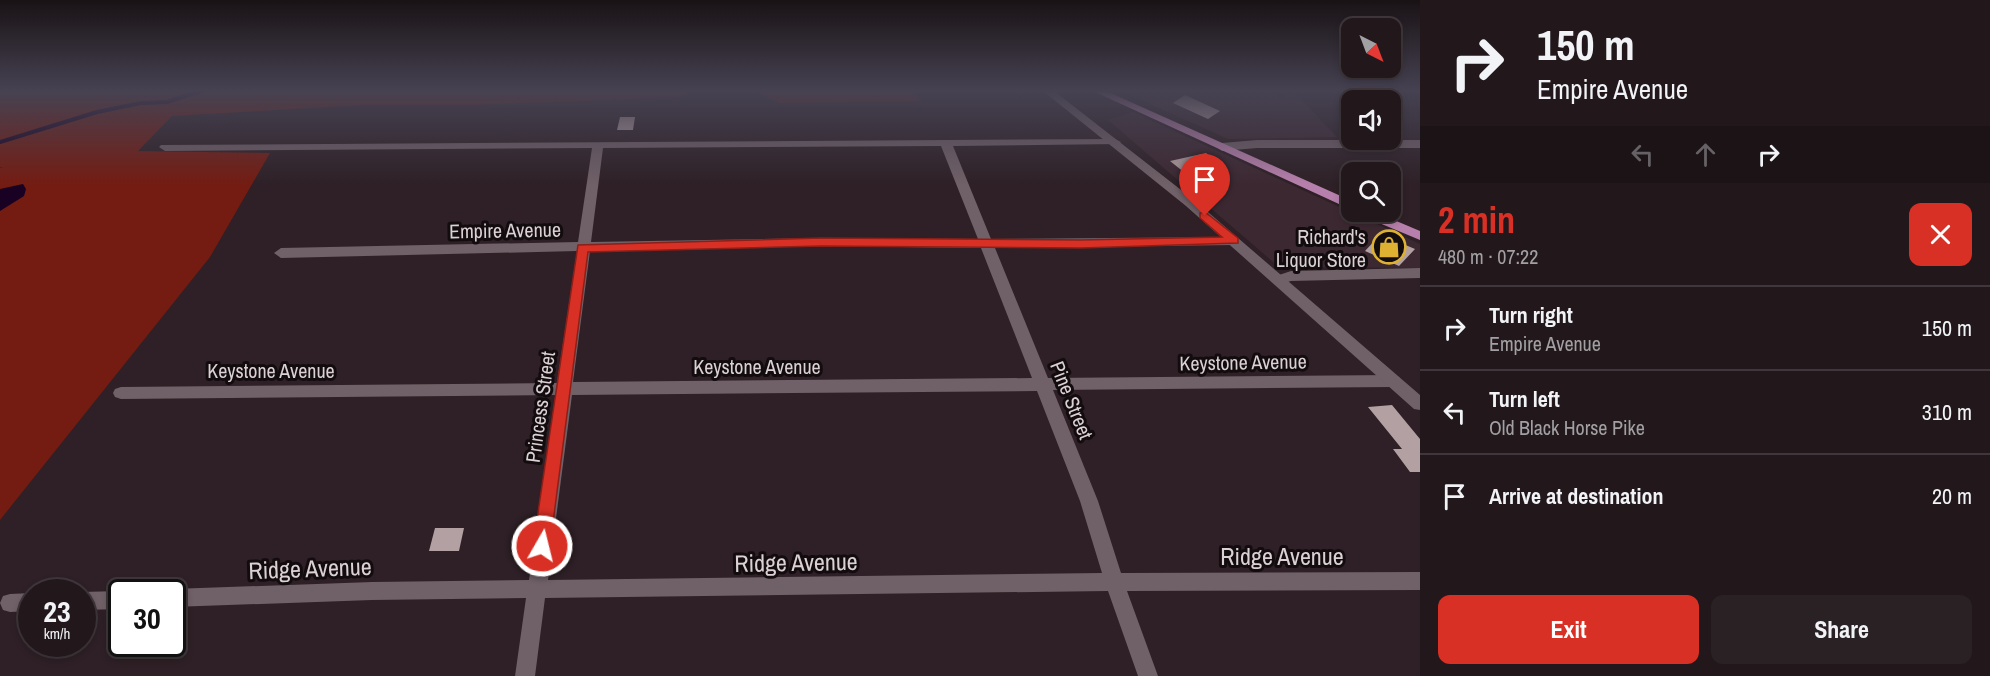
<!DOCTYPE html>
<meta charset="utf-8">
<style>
:root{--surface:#22181c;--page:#2a2125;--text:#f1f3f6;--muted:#a2a0a3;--line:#3f373b;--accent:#d93025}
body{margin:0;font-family:"Archivo Narrow",sans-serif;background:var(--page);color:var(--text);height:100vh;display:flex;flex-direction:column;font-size:22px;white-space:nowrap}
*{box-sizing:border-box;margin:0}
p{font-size:20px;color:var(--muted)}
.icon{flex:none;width:33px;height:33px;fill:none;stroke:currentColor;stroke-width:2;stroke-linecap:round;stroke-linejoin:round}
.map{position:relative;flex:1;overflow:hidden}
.details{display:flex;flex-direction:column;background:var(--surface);width:570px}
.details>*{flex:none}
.hud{background:#22181c;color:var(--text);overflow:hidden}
.needle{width:39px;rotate:138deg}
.fabs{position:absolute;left:1341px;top:18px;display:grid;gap:12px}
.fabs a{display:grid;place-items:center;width:60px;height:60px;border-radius:12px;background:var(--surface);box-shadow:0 3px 9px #0003,0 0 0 2px var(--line);font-size:30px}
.speed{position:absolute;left:18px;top:579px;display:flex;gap:12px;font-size:30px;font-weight:700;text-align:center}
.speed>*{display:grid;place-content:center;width:78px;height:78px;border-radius:50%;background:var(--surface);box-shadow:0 3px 9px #0003,0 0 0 2px var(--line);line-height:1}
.speed small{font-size:15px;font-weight:400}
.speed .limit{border:3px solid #111;border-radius:9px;background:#fff;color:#111}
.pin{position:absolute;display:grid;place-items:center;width:51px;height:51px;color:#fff;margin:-62px -26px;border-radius:50% 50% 50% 0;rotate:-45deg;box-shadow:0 0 6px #0007}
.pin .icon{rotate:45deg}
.me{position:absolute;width:66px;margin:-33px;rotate:8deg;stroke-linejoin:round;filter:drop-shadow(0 0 4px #0008)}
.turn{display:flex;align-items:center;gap:21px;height:126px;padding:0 18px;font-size:27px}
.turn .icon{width:78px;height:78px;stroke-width:2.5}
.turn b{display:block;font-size:42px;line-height:51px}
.lanes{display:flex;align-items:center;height:57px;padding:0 18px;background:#0003;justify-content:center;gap:30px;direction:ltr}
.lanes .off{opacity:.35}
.round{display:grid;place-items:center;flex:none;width:63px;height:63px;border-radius:12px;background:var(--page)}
.overview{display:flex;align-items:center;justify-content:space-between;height:102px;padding:0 18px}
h1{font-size:36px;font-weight:800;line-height:45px;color:var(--accent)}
.action{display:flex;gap:12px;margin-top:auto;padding:12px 18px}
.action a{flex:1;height:69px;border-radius:12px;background:var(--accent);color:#fff;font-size:24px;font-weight:800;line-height:69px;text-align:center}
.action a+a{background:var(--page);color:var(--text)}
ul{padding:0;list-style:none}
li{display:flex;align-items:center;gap:18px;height:84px;padding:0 18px;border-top:2px solid var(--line)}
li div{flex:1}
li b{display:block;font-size:22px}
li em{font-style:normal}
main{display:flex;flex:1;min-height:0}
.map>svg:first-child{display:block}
</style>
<main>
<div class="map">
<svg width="1420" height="676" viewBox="0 0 1420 676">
<rect width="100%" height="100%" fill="#2e2026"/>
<g fill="#3c2831">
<polygon points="1121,91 1272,91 1279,98 1293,91 1337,137 1228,139"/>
<polygon points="1133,112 1420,244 1420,268 1279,267 1108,120"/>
</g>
<g fill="#741c12">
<polygon points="0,91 691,91 680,97 473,105 362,105 172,116 138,151 270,153 210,257 0,520 0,168 3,167 0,167"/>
<polygon points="756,91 915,91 919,101 779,103"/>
</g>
<polygon fill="#180123" points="23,184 26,189 24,196 0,211 0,189"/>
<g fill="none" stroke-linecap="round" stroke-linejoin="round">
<polyline stroke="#180123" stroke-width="4" points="0,142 97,112 141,103 167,102 201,91"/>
</g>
<g fill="#b3a0a2">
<polygon points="1185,95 1220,111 1208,119 1173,103"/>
<polygon points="620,117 635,117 633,130 617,130"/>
<polygon points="1206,153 1226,168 1190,177 1170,161"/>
<polygon points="1379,236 1394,243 1396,241 1415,249 1399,266 1365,251"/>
<polygon points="1392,405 1420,439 1420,472 1410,472 1393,449 1402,449 1368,407"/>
<polygon points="435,528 464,528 459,551 429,551"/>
</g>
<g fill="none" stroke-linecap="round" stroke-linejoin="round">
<g fill="#706067" fill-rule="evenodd">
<path d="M1115,139l6,3 -2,2 -166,2 38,93 243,-2 7,4 -7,4 -239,3 53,130 345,-3 6,2 2,4 -2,4 -6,2 -340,3 45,111 23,72 299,-1v18l-293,1 31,85h-20l-30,-85 -563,7 -10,78h-20l11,-78 -154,2 -200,7v-15h-7l7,-3 200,-7 157,-2 27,-185 -435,4 -6,-2 -2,-4 2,-4 6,-2 436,-4 20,-132 -296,7 -7,-5 7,-5 297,-6 14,-94 -427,3 -6,-4 2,-2zM941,146l37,93 -157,-1 -230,4 12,-94zM821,246l160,2 51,130 -459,4 17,-131zM1037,391l43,110 22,72 -554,7 24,-185z"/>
<polygon points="1257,140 1420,140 1420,148 1257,148 1222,151 1216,147 1222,143"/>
<polygon points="1420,268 1420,278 1291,281 1278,285 1271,280 1273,277 1291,271"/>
<polygon points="122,591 127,592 122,592 122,609 82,610 82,592 80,592"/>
<polygon points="32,593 32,611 10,612 3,610 0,603 3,596 10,594"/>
</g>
<polygon fill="#706067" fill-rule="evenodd" points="1043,91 1054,91 1194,200 1420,395 1420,410 1414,409 1186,206"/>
<g fill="#b780ac" fill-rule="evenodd">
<polygon points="1093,91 1106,91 1352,201 1352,210"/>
<polygon points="1359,212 1375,212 1420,231 1420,240 1360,215"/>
</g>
</g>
<linearGradient id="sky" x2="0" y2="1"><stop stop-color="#191215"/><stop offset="0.49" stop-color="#464252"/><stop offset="1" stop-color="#464252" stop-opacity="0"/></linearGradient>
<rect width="1420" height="185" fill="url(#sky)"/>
<polygon fill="#d93025" stroke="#8d1f18" stroke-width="1.5" points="1205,212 1238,238 1238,243 1081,248 821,246 588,252 550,546 547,552 542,554 536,552 533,546 578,245 821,238 1081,240 1222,237 1200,218 1200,213"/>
<defs>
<g id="shop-ring" transform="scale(1.725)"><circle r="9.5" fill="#120c0e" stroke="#deb133" stroke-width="1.5"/><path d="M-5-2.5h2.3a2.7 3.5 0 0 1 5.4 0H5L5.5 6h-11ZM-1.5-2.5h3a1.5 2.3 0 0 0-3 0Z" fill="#deb133"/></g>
</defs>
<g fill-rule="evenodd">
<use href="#shop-ring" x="1389" y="247"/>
</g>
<g text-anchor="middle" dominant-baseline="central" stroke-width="6" stroke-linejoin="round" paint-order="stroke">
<g font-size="20" fill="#dbd1d5" stroke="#120c0e">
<text transform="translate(505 230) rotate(-1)">Empire Avenue</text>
<text transform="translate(1243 362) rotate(-1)">Keystone Avenue</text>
<text x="757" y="366">Keystone Avenue</text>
<text x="271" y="370">Keystone Avenue</text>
<text transform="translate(1072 400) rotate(68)">Pine Street</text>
<text transform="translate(540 407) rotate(-82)">Princess Street</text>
</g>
<g font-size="20" fill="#dbd1d5" stroke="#120c0e" text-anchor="end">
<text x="1366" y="236">Richard's<tspan x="1366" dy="23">Liquor Store</tspan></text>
</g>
<g font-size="24" fill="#dbd1d5" stroke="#120c0e">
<text x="1282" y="556">Ridge Avenue</text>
<text transform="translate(796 562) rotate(-1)">Ridge Avenue</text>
<text transform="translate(310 568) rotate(-2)">Ridge Avenue</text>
</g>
</g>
</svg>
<div class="fabs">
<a><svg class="needle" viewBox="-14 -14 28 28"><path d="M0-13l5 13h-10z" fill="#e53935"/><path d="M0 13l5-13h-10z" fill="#a2a0a3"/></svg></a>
<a><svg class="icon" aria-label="sound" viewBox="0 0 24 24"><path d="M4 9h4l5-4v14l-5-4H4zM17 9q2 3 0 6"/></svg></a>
<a><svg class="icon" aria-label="search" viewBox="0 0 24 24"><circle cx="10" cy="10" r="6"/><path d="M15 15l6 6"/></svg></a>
</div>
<div class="speed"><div>23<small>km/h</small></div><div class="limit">30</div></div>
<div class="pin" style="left:1205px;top:216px;background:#d93025"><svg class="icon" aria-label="arrive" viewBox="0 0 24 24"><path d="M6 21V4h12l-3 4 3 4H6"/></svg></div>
<svg class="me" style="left:542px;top:546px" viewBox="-20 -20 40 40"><circle r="17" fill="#d93025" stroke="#fff" stroke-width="3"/><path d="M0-11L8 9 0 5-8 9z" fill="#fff"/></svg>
</div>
<section class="details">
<div class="hud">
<div class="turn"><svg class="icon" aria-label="right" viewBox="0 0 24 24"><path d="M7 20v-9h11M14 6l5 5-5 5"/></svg><div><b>150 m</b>Empire Avenue</div></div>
<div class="lanes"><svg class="icon off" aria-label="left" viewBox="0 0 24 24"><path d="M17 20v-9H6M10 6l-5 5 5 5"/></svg><svg class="icon off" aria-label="ahead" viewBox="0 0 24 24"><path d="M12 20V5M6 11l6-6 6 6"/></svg><svg class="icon" aria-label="right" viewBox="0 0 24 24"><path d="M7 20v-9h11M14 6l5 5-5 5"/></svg></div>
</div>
<div class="overview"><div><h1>2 min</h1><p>480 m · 07:22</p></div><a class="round" style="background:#d93025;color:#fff"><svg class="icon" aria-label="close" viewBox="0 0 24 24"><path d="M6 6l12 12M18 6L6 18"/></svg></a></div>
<ul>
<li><svg class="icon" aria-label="right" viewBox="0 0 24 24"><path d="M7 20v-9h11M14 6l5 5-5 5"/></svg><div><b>Turn right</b><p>Empire Avenue</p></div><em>150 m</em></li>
<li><svg class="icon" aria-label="left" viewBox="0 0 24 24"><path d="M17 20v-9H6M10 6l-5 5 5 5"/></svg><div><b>Turn left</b><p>Old Black Horse Pike</p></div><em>310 m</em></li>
<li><svg class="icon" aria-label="arrive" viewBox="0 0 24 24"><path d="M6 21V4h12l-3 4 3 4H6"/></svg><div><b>Arrive at destination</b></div><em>20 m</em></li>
</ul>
<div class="action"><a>Exit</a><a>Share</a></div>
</section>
</main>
